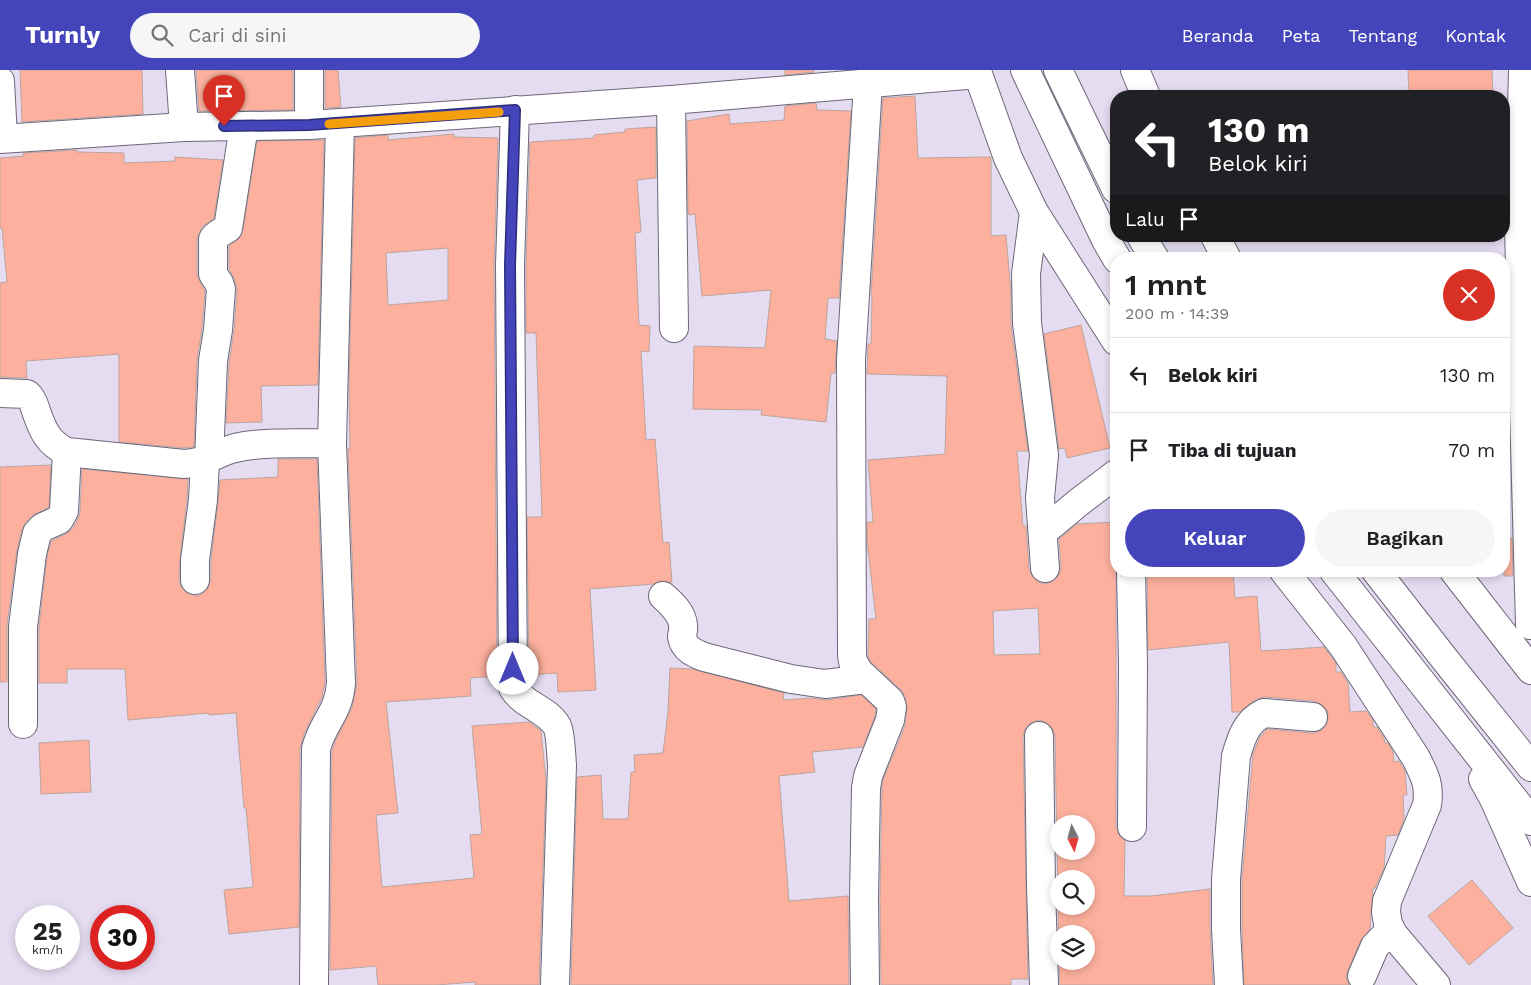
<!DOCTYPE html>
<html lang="id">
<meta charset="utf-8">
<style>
:root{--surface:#fff;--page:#f6f6f6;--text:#202124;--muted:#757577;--line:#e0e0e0;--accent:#4445ba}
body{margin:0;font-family:"Work Sans",sans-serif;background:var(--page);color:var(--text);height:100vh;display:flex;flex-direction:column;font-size:19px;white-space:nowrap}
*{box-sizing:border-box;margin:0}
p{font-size:16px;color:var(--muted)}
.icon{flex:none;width:28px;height:28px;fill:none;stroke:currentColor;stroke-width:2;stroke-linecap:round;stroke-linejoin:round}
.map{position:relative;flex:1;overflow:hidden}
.side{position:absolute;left:1110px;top:182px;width:400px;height:325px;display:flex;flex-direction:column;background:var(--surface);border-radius:20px;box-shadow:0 2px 8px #0003}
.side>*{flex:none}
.banner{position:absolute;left:1110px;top:20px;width:400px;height:152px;border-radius:20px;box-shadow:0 2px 8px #0003;background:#202124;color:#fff;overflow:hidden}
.needle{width:32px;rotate:174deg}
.buttons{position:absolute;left:1050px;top:745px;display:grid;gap:10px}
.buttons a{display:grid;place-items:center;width:45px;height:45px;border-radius:50%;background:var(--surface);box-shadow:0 2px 8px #0003;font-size:25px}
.speed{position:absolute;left:15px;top:835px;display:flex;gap:10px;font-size:25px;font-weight:700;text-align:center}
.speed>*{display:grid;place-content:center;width:65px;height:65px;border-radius:50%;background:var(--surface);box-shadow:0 2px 8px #0003;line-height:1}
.speed small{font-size:12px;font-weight:400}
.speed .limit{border:8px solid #d22;background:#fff;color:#111}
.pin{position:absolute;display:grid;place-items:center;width:42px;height:42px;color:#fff;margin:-51px -21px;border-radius:50% 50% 50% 0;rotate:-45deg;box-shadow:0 0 5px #0007}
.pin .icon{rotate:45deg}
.me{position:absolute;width:55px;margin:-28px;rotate:0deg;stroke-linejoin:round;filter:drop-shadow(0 0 4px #0008)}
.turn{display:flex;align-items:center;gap:18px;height:105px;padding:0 15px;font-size:22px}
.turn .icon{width:65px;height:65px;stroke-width:2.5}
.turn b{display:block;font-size:35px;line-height:42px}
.then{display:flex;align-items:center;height:48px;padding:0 15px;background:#0003;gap:10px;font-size:19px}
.round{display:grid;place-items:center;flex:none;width:52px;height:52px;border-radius:26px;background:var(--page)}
.head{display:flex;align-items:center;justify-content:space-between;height:85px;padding:0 15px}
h1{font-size:30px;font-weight:600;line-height:38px}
.cta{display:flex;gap:10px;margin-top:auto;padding:10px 15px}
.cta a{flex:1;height:58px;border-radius:30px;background:var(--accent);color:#fff;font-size:20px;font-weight:600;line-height:58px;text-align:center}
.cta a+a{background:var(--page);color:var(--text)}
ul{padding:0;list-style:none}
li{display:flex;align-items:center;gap:15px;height:75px;padding:0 15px;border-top:1px solid var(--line)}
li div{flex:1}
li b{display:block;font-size:19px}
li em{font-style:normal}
header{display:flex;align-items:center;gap:30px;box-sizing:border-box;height:70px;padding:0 25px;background:var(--accent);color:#fff}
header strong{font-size:24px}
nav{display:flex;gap:28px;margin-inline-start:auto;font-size:18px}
.search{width:350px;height:45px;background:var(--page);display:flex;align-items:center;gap:12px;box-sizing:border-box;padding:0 18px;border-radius:28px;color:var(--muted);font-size:19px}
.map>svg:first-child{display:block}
</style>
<header>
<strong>Turnly</strong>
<div class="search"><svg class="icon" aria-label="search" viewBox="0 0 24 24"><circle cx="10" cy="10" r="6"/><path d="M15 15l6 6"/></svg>Cari di sini</div>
<nav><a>Beranda</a><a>Peta</a><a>Tentang</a><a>Kontak</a></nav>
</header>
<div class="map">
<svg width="1531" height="915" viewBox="0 0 1531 915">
<rect width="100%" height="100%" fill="#e5dcf1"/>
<g fill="#fcb09d" stroke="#bda49e" fill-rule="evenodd">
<polygon points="20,0 142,0 143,44 22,52"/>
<polygon points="196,0 293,0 293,40 199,41"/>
<polygon points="325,0 338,0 341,37 325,38"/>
<polygon points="785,0 814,0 814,2 785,5"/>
<polygon points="1408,0 1492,0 1493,26 1409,26"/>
<path d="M915,26l3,62 73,-1v79l15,-1 5,58v32l17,126h-11l6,75h3l3,43 3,7 6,6 8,2 7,-3 6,-6 2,-8 -2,-28 18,-15 39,-2v305l3,8 6,6 -1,55h27l59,-7v40l3,56h-153l-1,-24h27v-27h-27v22l-4,-220 -3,-8 -5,-5 -8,-3 -8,3 -6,6 -2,7 5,243h-17v6h-130l-1,-87 2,-109 1,-9 22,-54 2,-17 -2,-13 -4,-6 -30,-28 -3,-5 1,-38h7l-9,-78v-19h6l-5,-62 77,-6 2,-78 -80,-2 1,-30h3l1,-49h-1l12,-197zM1038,538l2,46 -46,1 -1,-44zM1059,754h27v27h-27zM1059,809h27v27h-27z"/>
<polygon points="816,33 817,40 851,41 839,228 828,228 825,269 837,271 835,303 831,303 826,352 761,345 762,340 693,339 694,276 765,278 771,220 702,226 695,144 689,145 688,142 687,51 729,44 730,54 784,50 785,36"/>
<polygon points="656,57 656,108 637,110 641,162 635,163 639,255 650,256 649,282 641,281 646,370 655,369 663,473 669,472 672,513 666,511 659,511 654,514 590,519 596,620 558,622 557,603 529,605 527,447 542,447 536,263 526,263 526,195 530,72 594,68 594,65 625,62 625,59"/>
<path d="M454,64v3l44,1 -4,127 3,411 -27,2 1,18 -85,6 12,111 -22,2 6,72 92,-9 -4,-43 12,-1 -10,-108 57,-4 12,9 5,49 -7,205h-64v-3l-39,3h-58l-2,-19 -46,4 2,-219 4,-12 16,-31 5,-25 -9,-234h2l-1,-61 6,-250 33,-3v5zM448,178v52l-60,5 -2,-52z"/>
<polygon points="324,70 318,315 261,316 262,352 226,353 229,293 234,261 237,220 234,208 229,199 229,176 237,170 241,166 243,160 257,71"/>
<polygon points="77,80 77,82 124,83 124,93 175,91 175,87 223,90 214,148 202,157 197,169 197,205 200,212 205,221 202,258 197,290 194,377 184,378 119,372 119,284 26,291 27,308 0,307 0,213 7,212 2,158 0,158 0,88 24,86 23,83"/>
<polygon points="1081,255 1110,378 1067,388 1065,378 1059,379 1044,264"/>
<polygon points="278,389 317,389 325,612 322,627 304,664 300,679 299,857 229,864 224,820 253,817 246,738 244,738 236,643 209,645 209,643 128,650 125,599 67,599 67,613 39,613 39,558 47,487 51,471 66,464 73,458 78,449 80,442 82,399 188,409 187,429 180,488 179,510 181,517 187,523 195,526 202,524 208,518 211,510 211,491 218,432 220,410 278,407"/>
<polygon points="51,395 49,437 32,446 26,452 22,459 17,480 7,555 7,612 0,612 0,397"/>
<polygon points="1504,468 1512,468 1513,506 1504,506"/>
<polygon points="1147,501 1233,501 1235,528 1257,526 1261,581 1324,577 1336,593 1336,602 1341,602 1348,613 1350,642 1366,641 1373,650 1373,657 1377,657 1384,668 1385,673 1388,673 1393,682 1394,692 1399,691 1405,701 1407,725 1403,725 1404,749 1398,765 1386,766 1384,798 1375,818 1373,818 1370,859 1361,870 1348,900 1346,907 1349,915 1244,915 1242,859 1242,810 1253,684 1259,669 1267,659 1312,663 1320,661 1326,656 1328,649 1327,640 1321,634 1314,631 1265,627 1256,629 1240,642 1232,642 1229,572 1148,580"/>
<polygon points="670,598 692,599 784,623 783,630 810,628 827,630 861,625 876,639 875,646 863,677 812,682 815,702 779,706 789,831 848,826 849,915 571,915 577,707 601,705 603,749 628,749 631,702 635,702 634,685 663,683 668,642"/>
<polygon points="89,670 91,722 41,724 39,673"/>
<polygon points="1472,810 1513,858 1469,895 1428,846"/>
</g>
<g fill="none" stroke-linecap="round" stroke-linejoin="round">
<g stroke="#6e6679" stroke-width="30">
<g id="minor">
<polyline points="180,0 184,57"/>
<polyline points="1135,0 1146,26"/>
<polyline points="1523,0 1519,159 1530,555"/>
<polyline points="0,11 3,68"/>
<polyline points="671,30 674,258"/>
<path d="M515,40l-5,155 3,423c10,17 34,21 44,38 4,9 4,29 5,39l-7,220"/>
<polyline points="309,55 309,0"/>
<polyline points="0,69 184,57 309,55 340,53 671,30 978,4 1008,88 1034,142 1116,271"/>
<polyline points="1034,142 1026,204 1027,253 1044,385 1040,428 1045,498"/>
<polyline points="1215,166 1227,189"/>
<path d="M0,323l27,1c6,5 7,11 9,17 7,20 12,32 31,41l117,12c22,-1 31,-11 51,-16 31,-7 65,-4 97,-5"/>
<path d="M209,389l4,-98 5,-31 3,-41 -2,-6 -6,-9v-35c4,-6 10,-7 15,-11l16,-102"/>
<polyline points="1043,462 1079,432 1116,404"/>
<polyline points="1131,501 1133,594 1132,757"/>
<path d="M1284,501l59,75 73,112c9,18 14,27 11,47l-40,96 -1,11 2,12 5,10 43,51"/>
<polyline points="1454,501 1531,600"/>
<polyline points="195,510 195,490 203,430 205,391"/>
<path d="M663,526c9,8 19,17 20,29 1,4 -1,8 -1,12 2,12 12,16 22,20l87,22 34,5 41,-5"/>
<polyline points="23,654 23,557 32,484 37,463 43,457 59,450 64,441 67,382"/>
<polyline points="1039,666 1041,816 1044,915"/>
<polyline points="1362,906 1375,876 1391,860"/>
<path d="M314,915l2,-236c6,-26 23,-36 25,-66l-9,-240 8,-320"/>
<polyline points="865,915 864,828 866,718 868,706 890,650 892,637 890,631 859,602 853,592 852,585 851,290 868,14"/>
<path d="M1229,915l-3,-56v-50l10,-123c5,-17 10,-35 28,-43l49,4"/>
</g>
</g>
<g stroke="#6e6679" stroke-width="30">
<g id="highway">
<polyline points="1025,0 1106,170 1117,189"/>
<polyline points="1058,0 1087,60 1116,119"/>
<polyline points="1141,166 1155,189"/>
<polyline points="1334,501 1531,751"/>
<polyline points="1376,501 1443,587 1531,697"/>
<polyline points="1483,709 1494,729 1531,812"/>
</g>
</g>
<use href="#minor" stroke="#fff" stroke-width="28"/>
<use href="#highway" stroke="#fff" stroke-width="28"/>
</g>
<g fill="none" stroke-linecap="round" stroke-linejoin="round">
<g stroke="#2c2d79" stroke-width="12">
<polyline id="route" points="224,56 309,55 515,40 510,195 513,599"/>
</g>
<use href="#route" stroke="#4445ba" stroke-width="9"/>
<polyline stroke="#f59e0b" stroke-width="9" points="329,54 499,42"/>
</g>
</svg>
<div class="buttons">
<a><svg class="needle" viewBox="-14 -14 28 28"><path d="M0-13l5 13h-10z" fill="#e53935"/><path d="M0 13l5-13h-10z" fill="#757577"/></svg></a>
<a><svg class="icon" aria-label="search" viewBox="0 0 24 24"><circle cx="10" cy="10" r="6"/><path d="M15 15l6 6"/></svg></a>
<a><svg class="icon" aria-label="layers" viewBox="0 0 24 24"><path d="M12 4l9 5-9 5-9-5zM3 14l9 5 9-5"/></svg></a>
</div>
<div class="speed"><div>25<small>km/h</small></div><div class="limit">30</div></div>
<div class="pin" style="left:224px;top:56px;background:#d93025"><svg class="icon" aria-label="arrive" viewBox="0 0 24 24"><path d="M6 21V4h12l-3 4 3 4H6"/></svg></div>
<svg class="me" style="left:513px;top:599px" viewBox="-20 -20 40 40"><circle r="19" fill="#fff"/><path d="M0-13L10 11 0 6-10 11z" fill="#4445ba"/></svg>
<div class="banner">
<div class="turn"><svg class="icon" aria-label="left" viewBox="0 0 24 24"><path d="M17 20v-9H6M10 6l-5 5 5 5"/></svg><div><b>130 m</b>Belok kiri</div></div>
<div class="then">Lalu<svg class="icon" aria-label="arrive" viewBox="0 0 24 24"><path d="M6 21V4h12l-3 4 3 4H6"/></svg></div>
</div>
<section class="side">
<div class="head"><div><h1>1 mnt</h1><p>200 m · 14:39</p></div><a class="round" style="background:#d93025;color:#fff"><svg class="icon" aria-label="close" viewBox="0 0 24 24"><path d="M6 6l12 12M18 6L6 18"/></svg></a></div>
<ul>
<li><svg class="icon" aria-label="left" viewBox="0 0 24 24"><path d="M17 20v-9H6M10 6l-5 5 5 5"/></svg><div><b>Belok kiri</b></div><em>130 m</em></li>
<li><svg class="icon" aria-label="arrive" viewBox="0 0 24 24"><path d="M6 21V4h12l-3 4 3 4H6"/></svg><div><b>Tiba di tujuan</b></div><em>70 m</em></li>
</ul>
<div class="cta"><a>Keluar</a><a>Bagikan</a></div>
</section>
</div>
